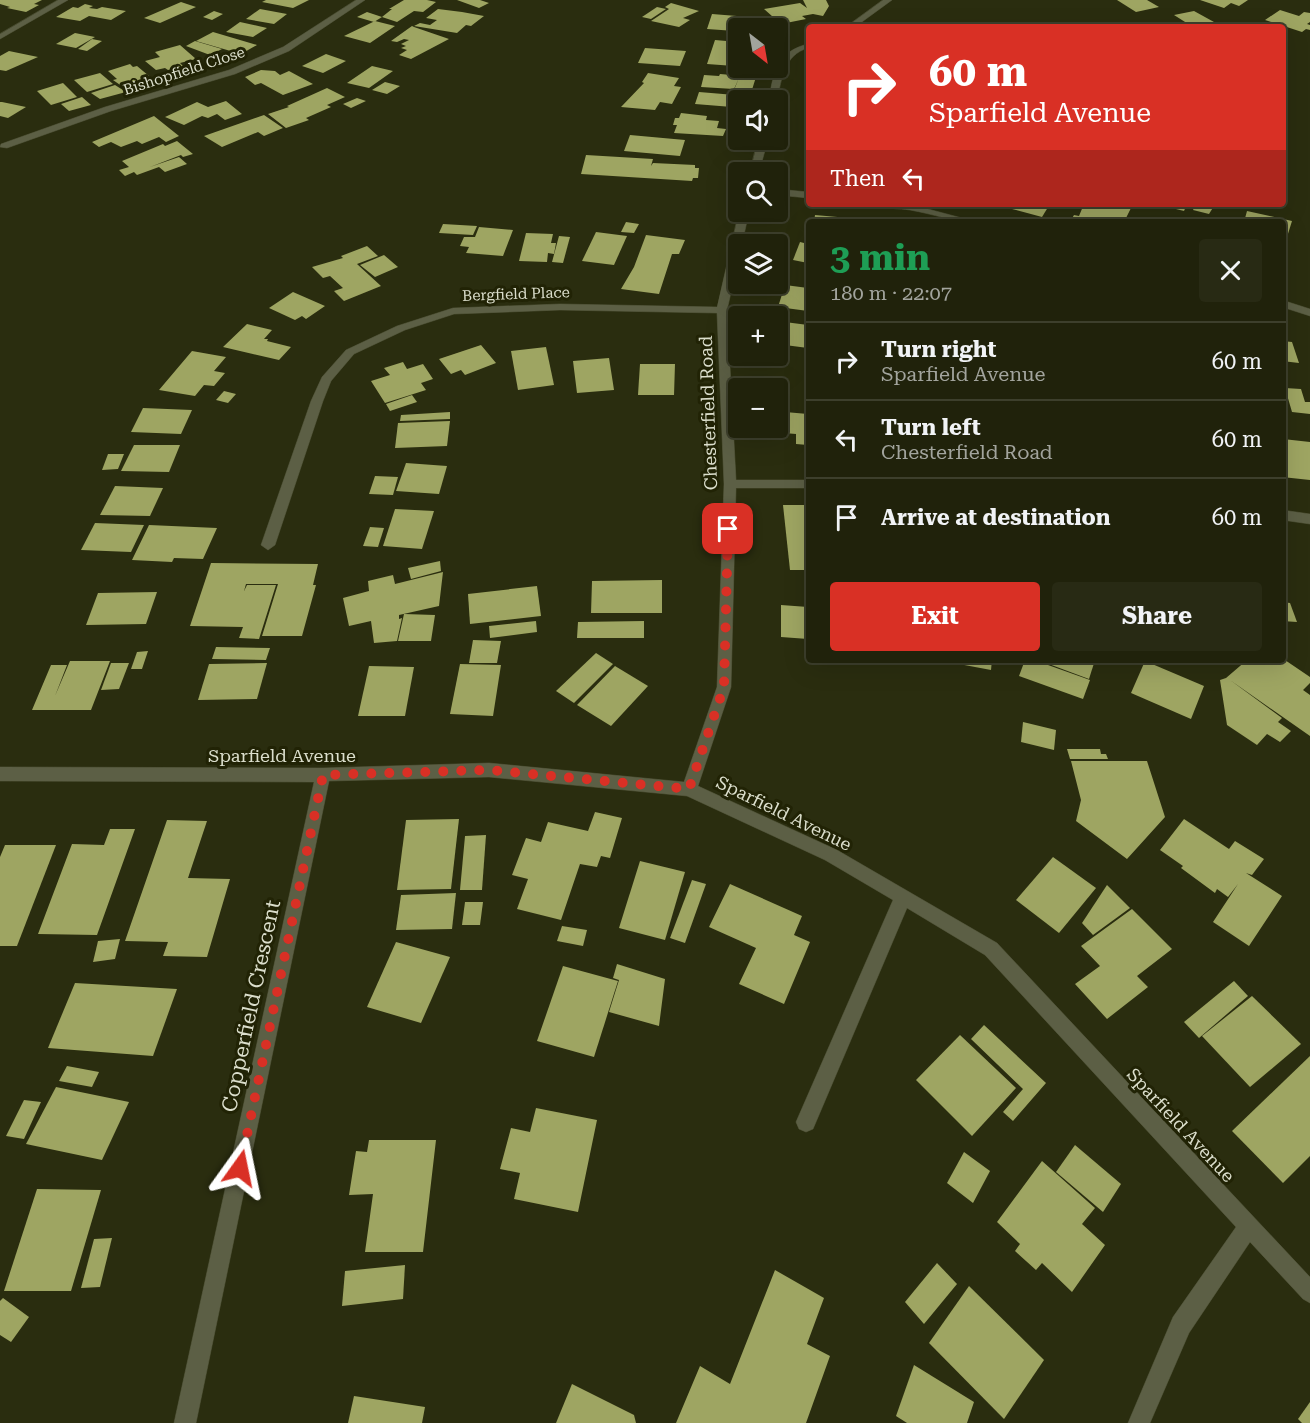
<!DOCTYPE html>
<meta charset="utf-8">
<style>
:root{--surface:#20220b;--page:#282a14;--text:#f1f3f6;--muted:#a2a49d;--line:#3d3f2c;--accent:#d93025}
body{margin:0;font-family:"Roboto Serif",serif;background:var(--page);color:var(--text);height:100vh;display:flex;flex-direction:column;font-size:22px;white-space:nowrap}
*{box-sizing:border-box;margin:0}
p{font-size:20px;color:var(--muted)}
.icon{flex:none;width:33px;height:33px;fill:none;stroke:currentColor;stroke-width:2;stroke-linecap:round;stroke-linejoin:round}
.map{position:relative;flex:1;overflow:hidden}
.side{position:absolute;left:806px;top:219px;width:480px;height:444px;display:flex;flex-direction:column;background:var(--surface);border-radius:6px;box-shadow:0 6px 24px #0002,0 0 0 2px var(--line)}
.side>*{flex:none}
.hud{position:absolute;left:806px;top:24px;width:480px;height:183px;border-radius:6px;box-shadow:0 6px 24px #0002,0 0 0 2px var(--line);background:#d93025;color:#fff;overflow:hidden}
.needle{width:39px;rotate:149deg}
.fabs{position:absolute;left:728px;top:18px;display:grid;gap:12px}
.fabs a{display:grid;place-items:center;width:60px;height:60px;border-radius:6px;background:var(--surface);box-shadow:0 6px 24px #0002,0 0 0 2px var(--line);font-size:30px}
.pin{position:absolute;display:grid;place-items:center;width:51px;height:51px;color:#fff;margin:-26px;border-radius:12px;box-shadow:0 3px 9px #0006}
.me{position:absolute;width:66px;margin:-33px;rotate:12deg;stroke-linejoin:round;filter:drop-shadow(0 0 4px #0008)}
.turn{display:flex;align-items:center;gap:21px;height:126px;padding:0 24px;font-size:27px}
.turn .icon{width:78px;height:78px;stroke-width:2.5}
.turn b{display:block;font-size:42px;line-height:51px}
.then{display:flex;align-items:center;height:57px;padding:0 24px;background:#0003;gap:12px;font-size:22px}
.round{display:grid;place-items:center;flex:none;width:63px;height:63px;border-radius:6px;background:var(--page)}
.summary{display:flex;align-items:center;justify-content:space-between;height:102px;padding:0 24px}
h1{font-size:36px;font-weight:700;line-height:45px;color:#1e9e55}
.cta{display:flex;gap:12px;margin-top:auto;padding:12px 24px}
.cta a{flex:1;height:69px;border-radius:6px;background:var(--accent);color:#fff;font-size:24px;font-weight:700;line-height:69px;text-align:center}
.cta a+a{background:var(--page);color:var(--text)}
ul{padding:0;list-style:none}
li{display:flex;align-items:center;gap:18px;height:78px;padding:0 24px;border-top:2px solid var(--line)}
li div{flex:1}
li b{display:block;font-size:22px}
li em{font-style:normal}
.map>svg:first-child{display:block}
</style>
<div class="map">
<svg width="1310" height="1423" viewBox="0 0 1310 1423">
<rect width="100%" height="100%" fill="#2a2d0f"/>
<g fill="#9ea562">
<polygon points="0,0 42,0 34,4 39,5 26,12 7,8 10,7 0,4"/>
<polygon points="266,0 309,0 293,8 262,2"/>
<polygon points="404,0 427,0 436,2 423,12 414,11 397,22 382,17 392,9 389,9"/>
<polygon points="457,0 480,0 489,3 479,8"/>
<polygon points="803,0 826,0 829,6 823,16 813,14 802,16 806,19 781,24 764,9 800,3 807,8"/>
<polygon points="1117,0 1147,0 1159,7 1136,12"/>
<polygon points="1200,0 1248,0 1239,6 1231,3 1224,8"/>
<polygon points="181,2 196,7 160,23 144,18"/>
<polygon points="671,3 699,11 683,18 690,20 679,27 651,21 669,9 665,7"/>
<polygon points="85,4 93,6 89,8 97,9 102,7 126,11 111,20 89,16 80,21 56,17 73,7 78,8"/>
<polygon points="657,7 666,9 651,19 642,17"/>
<polygon points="260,9 287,14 274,24 246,19"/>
<polygon points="438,9 462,12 484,16 471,26 466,25 457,33 414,26 420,23 430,25 437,20 426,18"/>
<polygon points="1280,10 1299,16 1304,12 1310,13 1310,22 1307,24 1310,25 1310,30 1306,29 1302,32 1265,20"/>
<polygon points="214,11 223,14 212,20 203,17"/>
<polygon points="1194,11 1214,22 1211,23 1218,27 1193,27 1174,15"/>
<polygon points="367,12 382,17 374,22 357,17"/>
<polygon points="712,14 737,16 736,21 744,22 742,28 736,27 735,31 707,29"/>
<polygon points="375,21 395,26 370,43 344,36"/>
<polygon points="240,22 267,28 253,37 226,32"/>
<polygon points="412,26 414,27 449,39 411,59 399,55 407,50 401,48 406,46 401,44 409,40 404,39 397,42 391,41"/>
<polygon points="213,32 257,45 241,54 196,41"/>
<polygon points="75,33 95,37 76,48 56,44"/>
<polygon points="92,39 102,41 87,51 78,49"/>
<polygon points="715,40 738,42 734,66 707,64"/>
<polygon points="195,41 222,49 210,55 186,46"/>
<polygon points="180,45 196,59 180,63 183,66 168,70 165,68 156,70 145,61 160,57 155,52"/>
<polygon points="645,48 686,51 680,66 638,63"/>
<polygon points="9,51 38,57 6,71 0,70 0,56"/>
<polygon points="326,54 346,61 323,73 302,66"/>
<polygon points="130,64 133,67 137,66 149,76 144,77 149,81 126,89 113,80 117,79 108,71"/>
<polygon points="372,66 393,71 369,88 347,83"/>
<polygon points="261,70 275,71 280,75 289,71 313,84 283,95 261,83 255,85 245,77"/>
<polygon points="100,73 113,84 87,92 74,80"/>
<polygon points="648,73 679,78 674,86 681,87 672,104 660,102 655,110 621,107 644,83 642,82"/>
<polygon points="720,74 756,77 751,93 734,90 739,78 734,89 701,87 704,75 719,76"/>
<polygon points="385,82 400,86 387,94 372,90"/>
<polygon points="63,83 77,97 51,105 37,91"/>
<polygon points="115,85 126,92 100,99 91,93"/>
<polygon points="327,88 345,97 327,105 331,107 306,118 309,120 286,128 268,114 289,107 287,106"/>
<polygon points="699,92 735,95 732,107 695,104"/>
<polygon points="736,93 752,94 750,100 738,100 738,107 733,107"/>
<polygon points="82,97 91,105 69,111 61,104"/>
<polygon points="357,98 366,101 351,108 343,104"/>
<polygon points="226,101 242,114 225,120 217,114 208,118 202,116 184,125 165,117 197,102 208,107"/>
<polygon points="0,102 2,102 26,107 8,118 0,116"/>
<polygon points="681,113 707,116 706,120 719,121 717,128 726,129 723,136 674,133 677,125 673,125 675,118 679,118"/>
<polygon points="264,115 283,128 264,136 258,132 222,147 204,136"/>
<polygon points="154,116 179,136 166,142 159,137 142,144 137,141 121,147 111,142 99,147 92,142"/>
<polygon points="630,135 685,140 680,156 624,151"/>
<polygon points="177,141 193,154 183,157 181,155 150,167 179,157 187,164 165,172 159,167 137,175 134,172 125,176 119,170 129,167 122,161 163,144 165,146"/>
<polygon points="586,155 653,159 651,166 653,163 695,165 695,168 699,168 698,178 693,178 692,181 581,174"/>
<polygon points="1015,204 1050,204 1042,217 1012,209"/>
<polygon points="1084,204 1114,204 1131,208 1124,222 1070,222 1074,215 1079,216"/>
<polygon points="1156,204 1187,204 1184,211"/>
<polygon points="1196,204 1206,204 1214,206 1209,214 1193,210"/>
<polygon points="1247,211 1292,221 1287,237 1282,236 1282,222 1244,222"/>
<polygon points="815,215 860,219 860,222 814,222"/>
<polygon points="626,222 639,224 634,233 621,232"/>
<polygon points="443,224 477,226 473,235 439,233"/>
<polygon points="479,227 513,230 503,256 466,253 469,247 460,246 464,237 475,237"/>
<polygon points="596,232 627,236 614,265 582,261"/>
<polygon points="526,233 553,234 551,243 556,243 554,254 548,253 547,262 519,261"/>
<polygon points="646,235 685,240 679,254 672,254 659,294 621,289 634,267"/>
<polygon points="559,236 570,237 563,263 552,262"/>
<polygon points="800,242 808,244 808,263 793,260"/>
<polygon points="367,246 378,256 357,264 381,286 344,301 334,291 343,288 330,276 323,278 312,267 343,258 341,256"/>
<polygon points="384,255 398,267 375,277 360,265"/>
<polygon points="785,285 808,288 808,311 778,307"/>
<polygon points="293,292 325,306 306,319 302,316 295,320 269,308"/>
<polygon points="777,321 808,325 808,348 777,344"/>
<polygon points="247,324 272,330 264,339 268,339 267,341 291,347 279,360 223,347"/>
<polygon points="1282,341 1292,342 1299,363 1282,361"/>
<polygon points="481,345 496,363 465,375 461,370 451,374 439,359"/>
<polygon points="546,347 554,385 518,390 511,351"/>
<polygon points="192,351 226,357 214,371 225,373 214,386 204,385 195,396 159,390"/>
<polygon points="609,358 614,390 577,393 573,361"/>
<polygon points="403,362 407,369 423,364 433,379 421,383 426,390 385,403 371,381 390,375 384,368"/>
<polygon points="640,364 675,364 674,395 638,395"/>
<polygon points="1285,388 1301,389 1305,402 1310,402 1310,414 1292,412"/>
<polygon points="224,391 236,394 228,403 216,400"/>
<polygon points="412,395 417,402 390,411 386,404"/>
<polygon points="143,408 192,410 181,434 131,432"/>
<polygon points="450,412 450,419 400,421 401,415"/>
<polygon points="785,412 808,414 808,445 796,444 796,434 784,433"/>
<polygon points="450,421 447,446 395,448 398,423"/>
<polygon points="1283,439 1310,442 1310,480 1282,477 1282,448 1286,449"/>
<polygon points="134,445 180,445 169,472 121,471"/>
<polygon points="108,454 124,454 118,469 102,470"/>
<polygon points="406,463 447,466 439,494 396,491"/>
<polygon points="375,476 398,477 393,495 369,494"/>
<polygon points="115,486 163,488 150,516 100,515"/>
<polygon points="783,505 808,505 808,570 790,570"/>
<polygon points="395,509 434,511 422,549 383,546"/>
<polygon points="95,523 144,525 131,552 81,550"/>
<polygon points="149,525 217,528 203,559 174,558 172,562 132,560"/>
<polygon points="370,527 384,528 378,547 363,546"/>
<polygon points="440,561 441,571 411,579 408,568"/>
<polygon points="211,563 318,564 313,585 316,585 302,636 262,636 278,584 246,584 244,591 247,585 276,585 259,639 239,638 243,627 190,626"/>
<polygon points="443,572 439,606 399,615 399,619 402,618 397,641 374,643 371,621 349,626 343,598 369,591 368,581 393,575 395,584"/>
<polygon points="662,580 662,613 591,613 592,581"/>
<polygon points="537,586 541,616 470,624 468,594"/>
<polygon points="157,592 146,624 86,625 98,593"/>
<polygon points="1282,602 1290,603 1297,622 1282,621"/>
<polygon points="781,605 808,607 808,639 781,637"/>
<polygon points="404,614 435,615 431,641 398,641"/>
<polygon points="536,621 537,632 490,638 489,626"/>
<polygon points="644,621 644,638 577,638 578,622"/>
<polygon points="473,640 501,641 497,663 469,663"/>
<polygon points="216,647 270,648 266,660 212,659"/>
<polygon points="148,651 142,669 131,669 137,652"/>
<polygon points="596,653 613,664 574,703 556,691"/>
<polygon points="1282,658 1310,677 1310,683 1303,690 1310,695 1310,736 1230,680 1282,718 1278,722 1291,731 1280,742 1267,734 1257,745 1227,725 1220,680 1226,678 1247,660 1282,660"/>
<polygon points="943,660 992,660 991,670 943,661"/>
<polygon points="1025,660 1034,660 1090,680 1083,699 1019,676"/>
<polygon points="1038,660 1095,660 1089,679"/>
<polygon points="70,661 110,661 91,710 32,710 51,665 67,665 55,696"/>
<polygon points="1145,661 1204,686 1191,719 1131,693"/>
<polygon points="111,663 129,663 119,689 101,690"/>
<polygon points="267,663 257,699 198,700 209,664"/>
<polygon points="460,664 501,665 493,716 450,714"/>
<polygon points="369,666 414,667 405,716 358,716"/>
<polygon points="615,666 648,686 611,726 577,705"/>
<polygon points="1023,722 1056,730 1054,750 1021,742"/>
<polygon points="1067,749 1100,749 1101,754 1106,754 1108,759 1070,759"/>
<polygon points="1071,761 1147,761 1165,817 1127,859 1076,821 1081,800"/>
<polygon points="595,812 622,818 610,858 601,856 597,867 580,864 561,920 517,909 528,879 512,875 526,838 541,842 548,822 588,831"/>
<polygon points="459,819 451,889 397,890 406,820"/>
<polygon points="1184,819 1229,849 1235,841 1264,859 1252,875 1246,873 1282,896 1249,946 1213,922 1238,884 1228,897 1217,889 1215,893 1181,868 1183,866 1160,850"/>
<polygon points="167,820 207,821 188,878 230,879 207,957 163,956 168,942 125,941"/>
<polygon points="110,829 135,829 97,935 38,934 72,844 104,845"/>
<polygon points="486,835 482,890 460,890 465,836"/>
<polygon points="5,845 56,845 17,946 0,946 0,857"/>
<polygon points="1053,857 1096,888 1059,933 1016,900"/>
<polygon points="640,861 685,872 665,940 619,928"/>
<polygon points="692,880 706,884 685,943 670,938"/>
<polygon points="730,884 802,916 794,935 810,942 784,1004 739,984 756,948 709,927"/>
<polygon points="1107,885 1130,908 1093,935 1082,923"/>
<polygon points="456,893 452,929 396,930 401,895"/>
<polygon points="465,902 483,902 480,925 462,925"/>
<polygon points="1132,909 1172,949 1137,976 1148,987 1107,1019 1075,984 1100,966 1081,946"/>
<polygon points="562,926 587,930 583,946 557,941"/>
<polygon points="120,939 115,959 93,962 98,941"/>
<polygon points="396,942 450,957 421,1023 367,1007"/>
<polygon points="617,964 665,979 659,1026 609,1012 619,980 613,978"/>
<polygon points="563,966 618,981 594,1057 537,1041"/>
<polygon points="1234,981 1248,996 1199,1038 1184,1022"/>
<polygon points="75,983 177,989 153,1056 48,1048"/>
<polygon points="1252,996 1301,1044 1250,1087 1202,1036"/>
<polygon points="984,1025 1046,1083 1013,1121 1003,1112 1023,1089 971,1039"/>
<polygon points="960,1035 1016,1088 972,1136 916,1080"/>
<polygon points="1310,1056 1310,1156 1283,1183 1232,1131"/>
<polygon points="67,1066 99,1072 92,1087 59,1081"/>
<polygon points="56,1087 129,1102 102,1160 26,1144"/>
<polygon points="24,1100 41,1102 24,1139 6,1136"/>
<polygon points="536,1108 597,1120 578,1212 514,1199 520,1173 500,1169 511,1128 530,1132"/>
<polygon points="369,1140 436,1140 423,1252 365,1252 373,1194 349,1195 356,1151 367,1152"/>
<polygon points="1075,1145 1121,1184 1103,1212 1056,1172"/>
<polygon points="964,1152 990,1171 973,1203 947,1183"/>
<polygon points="1042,1161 1095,1208 1082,1224 1105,1245 1072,1292 1042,1263 1036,1270 1015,1251 1020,1244 997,1222"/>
<polygon points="37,1189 101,1190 71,1291 4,1291"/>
<polygon points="112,1238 100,1287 81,1288 94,1239"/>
<polygon points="937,1263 957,1284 924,1324 905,1302"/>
<polygon points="405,1265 403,1299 342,1306 345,1271"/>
<polygon points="775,1270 824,1298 807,1344 830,1356 806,1423 676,1423 700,1366 730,1384"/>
<polygon points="969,1286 1044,1360 1004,1419 929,1343"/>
<polygon points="3,1298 29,1317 11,1342 0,1335 0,1301"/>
<polygon points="914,1365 974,1402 967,1423 907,1423 896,1416"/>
<polygon points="572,1384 634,1415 636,1423 556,1423"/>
<polygon points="354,1396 425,1407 422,1423 348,1423"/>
<polygon points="1310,1402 1310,1423 1302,1423 1298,1419"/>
</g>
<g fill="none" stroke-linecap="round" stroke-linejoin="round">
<g stroke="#46492d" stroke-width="1">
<g id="street">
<polygon points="58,0 68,0 0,39 0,34"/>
<polygon points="356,0 365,0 289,51 235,74 111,111 7,148 0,147 1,144 105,107 229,70 283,47"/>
<polygon points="883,0 892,0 855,27 846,27"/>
<path d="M808,44v4c-24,7 -26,30 -31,52h-8c4,-28 9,-49 39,-56z"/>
<polygon points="758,140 768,140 759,172 750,172"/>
<polygon points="777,189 808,192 808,198 777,195"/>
<path d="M877,204h32l68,18c-23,0 -44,-8 -67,-12 -11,-2 -24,0 -33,-6z"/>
<polygon points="739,212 749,212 742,244 738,244 738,262 727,310 736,480 808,480 808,488 736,488 731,687 698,786 837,850 997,943 1310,1277 1310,1303 1303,1299 1250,1242 1189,1333 1150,1423 1128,1423 1173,1317 1236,1227 985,955 907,908 813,1129 806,1132 799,1129 796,1122 893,900 825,860 687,796 489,777 329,781 196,1423 174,1423 314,782 0,781 0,767 323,768 489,763 684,782 717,687 724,484 717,313 560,310 454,314 405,330 354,354 331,381 323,401 275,545 268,550 261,545 311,401 322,377 346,350 397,326 453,308 560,304 717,307"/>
<polygon points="1282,300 1310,309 1310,316 1282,307"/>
<polygon points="1282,510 1310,514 1310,524 1282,520"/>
</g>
</g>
<use href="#street" fill="#5c5f45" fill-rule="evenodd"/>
</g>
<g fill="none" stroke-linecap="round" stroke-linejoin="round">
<polyline stroke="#d93025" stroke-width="10" stroke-dasharray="0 18" points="240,1168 323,775 489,770 689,789 724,687 728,529"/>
</g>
<g text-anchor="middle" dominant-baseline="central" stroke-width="6" stroke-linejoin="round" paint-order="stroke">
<g font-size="15" fill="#dbdecc" stroke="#212305">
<text transform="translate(184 71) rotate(-18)">Bishopfield Close</text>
<text transform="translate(516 294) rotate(-2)">Bergfield Place</text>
</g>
<g font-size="18" fill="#dbdecc" stroke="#212305">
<text transform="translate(708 413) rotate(-92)">Chesterfield Road</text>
<text x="282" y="755">Sparfield Avenue</text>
<text transform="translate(784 813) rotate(26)">Sparfield Avenue</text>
<text transform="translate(1181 1125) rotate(47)">Sparfield Avenue</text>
</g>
<g font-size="21" fill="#dbdecc" stroke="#212305">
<text transform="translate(251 1006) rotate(-78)">Copperfield Crescent</text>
</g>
</g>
</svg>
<div class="fabs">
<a><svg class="needle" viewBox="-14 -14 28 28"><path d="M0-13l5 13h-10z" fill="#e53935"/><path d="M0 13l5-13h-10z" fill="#a2a49d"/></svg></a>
<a><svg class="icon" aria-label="sound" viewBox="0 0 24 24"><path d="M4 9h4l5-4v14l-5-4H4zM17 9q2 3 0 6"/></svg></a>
<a><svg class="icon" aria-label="search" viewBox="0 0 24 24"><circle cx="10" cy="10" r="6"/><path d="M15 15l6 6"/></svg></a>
<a><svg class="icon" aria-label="layers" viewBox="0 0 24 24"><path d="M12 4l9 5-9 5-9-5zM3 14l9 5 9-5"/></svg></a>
<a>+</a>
<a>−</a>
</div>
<div class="pin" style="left:728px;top:529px;background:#d93025"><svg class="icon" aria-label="arrive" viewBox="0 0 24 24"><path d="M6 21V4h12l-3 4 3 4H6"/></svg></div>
<svg class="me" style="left:240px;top:1168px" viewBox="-20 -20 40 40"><path d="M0-17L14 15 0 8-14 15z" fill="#d93025" stroke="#fff" stroke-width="4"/></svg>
<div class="hud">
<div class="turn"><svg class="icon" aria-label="right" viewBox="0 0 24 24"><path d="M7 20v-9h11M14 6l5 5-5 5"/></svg><div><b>60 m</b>Sparfield Avenue</div></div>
<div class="then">Then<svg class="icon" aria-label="left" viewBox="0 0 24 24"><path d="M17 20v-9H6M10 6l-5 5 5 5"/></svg></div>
</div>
<section class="side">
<div class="summary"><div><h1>3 min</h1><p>180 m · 22:07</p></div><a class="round"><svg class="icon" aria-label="close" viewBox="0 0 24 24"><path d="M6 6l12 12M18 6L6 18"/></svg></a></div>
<ul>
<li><svg class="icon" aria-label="right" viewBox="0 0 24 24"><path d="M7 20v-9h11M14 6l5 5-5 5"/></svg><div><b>Turn right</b><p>Sparfield Avenue</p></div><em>60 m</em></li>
<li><svg class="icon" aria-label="left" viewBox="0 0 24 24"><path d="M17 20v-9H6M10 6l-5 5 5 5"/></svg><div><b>Turn left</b><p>Chesterfield Road</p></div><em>60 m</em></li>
<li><svg class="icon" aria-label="arrive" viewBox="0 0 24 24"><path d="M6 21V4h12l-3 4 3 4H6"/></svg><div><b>Arrive at destination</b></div><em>60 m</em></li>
</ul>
<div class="cta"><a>Exit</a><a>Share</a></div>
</section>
</div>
